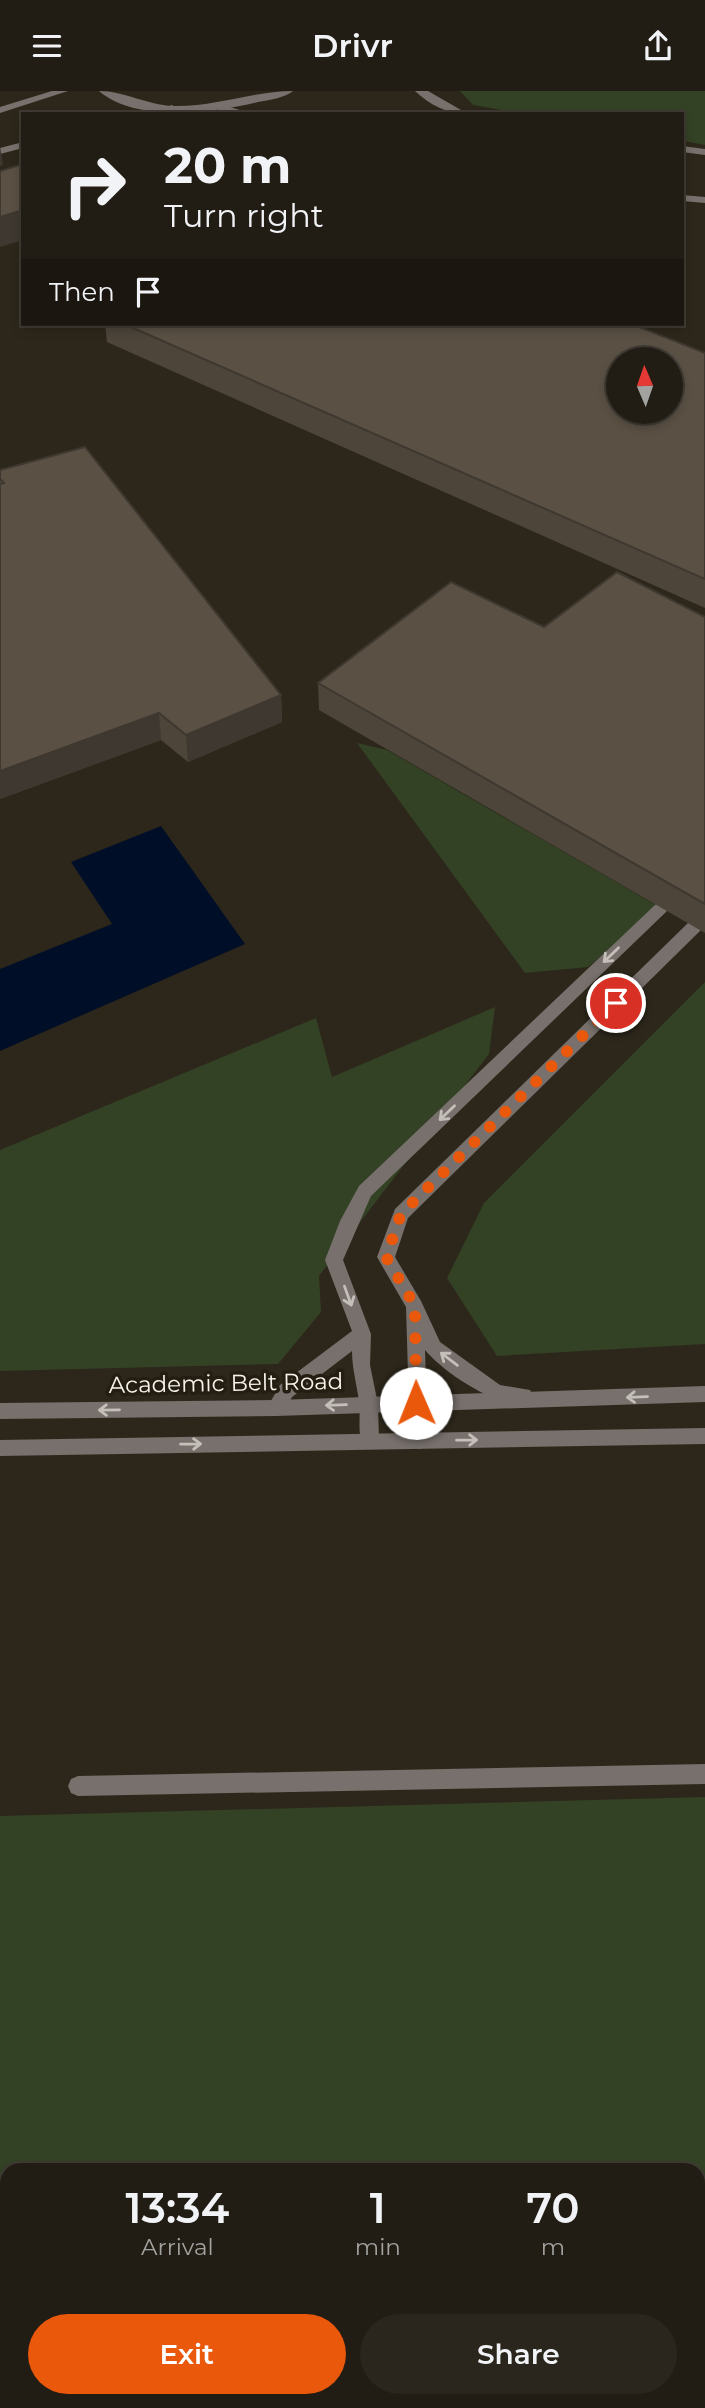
<!DOCTYPE html>
<style>
:root{--surface:#221d14;--page:#2a261d;--text:#f1f3f6;--muted:#a2a2a0;--line:#3f3b34;--accent:#ea580c}
body{margin:0;font-family:Montserrat,sans-serif;background:var(--page);color:var(--text);height:100vh;display:flex;flex-direction:column;font-size:26px;white-space:nowrap}
*{box-sizing:border-box;margin:0}
p{font-size:23px;color:var(--muted)}
.icon{flex:none;width:38px;height:38px;fill:none;stroke:currentColor;stroke-width:2;stroke-linecap:round;stroke-linejoin:round}
.map{position:relative;flex:1;overflow:hidden}
.panel{position:absolute;left:0px;top:2072px;width:705px;height:245px;display:flex;flex-direction:column;background:var(--surface);border-radius:21px 21px 0 0;box-shadow:0 4px 10px #0003,0 0 0 2px var(--line)}
.panel>*{flex:none}
.hud{position:absolute;left:21px;top:21px;width:663px;height:214px;border-radius:0px;box-shadow:0 4px 10px #0003,0 0 0 2px var(--line);background:#221d14;color:var(--text);overflow:hidden}
.needle{width:46px;rotate:358deg}
.fabs{position:absolute;left:606px;top:256px;display:grid;gap:14px}
.fabs a{display:grid;place-items:center;width:77px;height:77px;border-radius:50%;background:var(--surface);box-shadow:0 4px 10px #0003,0 0 0 2px var(--line);font-size:35px}
.pin{position:absolute;display:grid;place-items:center;width:60px;height:60px;color:#fff;margin:-30px;border:4px solid #fff;border-radius:50%;box-shadow:0 2px 7px #0007}
.me{position:absolute;width:77px;margin:-38px;rotate:359deg;stroke-linejoin:round;filter:drop-shadow(0 0 5px #0008)}
.turn{display:flex;align-items:center;gap:24px;height:147px;padding:0 28px;font-size:32px}
.turn .icon{width:91px;height:91px;stroke-width:2.5}
.turn b{display:block;font-size:49px;line-height:60px}
.then{display:flex;align-items:center;height:66px;padding:0 28px;background:#0003;gap:14px;font-size:26px}
.eta{display:flex;justify-content:space-evenly;align-items:center;height:119px;text-align:center}
.eta b{font-size:42px;font-weight:600;line-height:49px}
.primary-button{display:flex;gap:14px;margin-top:auto;padding:14px 28px}
.primary-button a{flex:1;height:80px;border-radius:42px;background:var(--accent);color:#fff;font-size:28px;font-weight:600;line-height:80px;text-align:center}
.primary-button a+a{background:var(--page);color:var(--text)}
header{display:flex;justify-content:space-between;align-items:center;height:91px;padding:0 28px;background:var(--surface);font-size:32px;font-weight:600}
.map>svg:first-child{display:block}
</style>
<header><svg class="icon" aria-label="menu" viewBox="0 0 24 24"><path d="M4 6h16M4 12h16M4 18h16"/></svg>Drivr<svg class="icon" aria-label="share" viewBox="0 0 24 24"><path d="M12 15V3M7 8l5-5 5 5M5 13v7h14v-7"/></svg></header>
<div class="map">
<svg width="705" height="2317" viewBox="0 0 705 2317">
<rect width="100%" height="100%" fill="#2d271b"/>
<g fill="#334125" fill-rule="evenodd">
<polygon points="460,0 705,0 705,54 683,50 682,23 525,23 473,14"/>
<polygon points="357,652 387,659 661,817 588,876 525,882"/>
<polygon points="705,891 705,1253 497,1265 447,1187 484,1112"/>
<polygon points="495,916 489,963 319,1185 321,1221 278,1273 0,1280 0,1059 316,927 332,986"/>
<path d="M705,1706v611h-705v-592zM7,2079h691v231h-691z"/>
</g>
<polygon fill="#000f27" points="161,735 245,853 0,960 0,878 112,833 71,771"/>
<g fill="none" stroke-linecap="round" stroke-linejoin="round">
<g fill="#77706c" fill-rule="evenodd">
<polygon points="52,0 68,0 0,22 0,16"/>
<path d="M415,0h13l40,23c-21,0 -38,-9 -53,-23z"/>
<polygon points="220,13 246,21 247,23 230,23 216,18 216,14"/>
<polygon points="172,14 177,17 176,19 143,23"/>
<polygon points="23,51 23,57 0,63 0,57"/>
<polygon points="682,55 705,58 705,64 682,61"/>
<polygon points="682,104 705,106 705,112 682,110"/>
<path d="M661,811l5,2 3,4 -3,4 -295,284 -28,64 28,74 -1,31 8,39 1,37 -2,6 -7,2 -7,-2c-6,-14 -2,-31 -4,-45 -2,-17 -7,-33 -7,-51l-60,46 -9,17 -7,2 -7,-2 -2,-6 13,-23 72,-54 -27,-71 15,-39 19,-35 297,-282z"/>
<path d="M694,830l8,6 -2,4 -292,287 -13,39 26,44 19,41 60,43 30,5 3,6 -3,6c-29,10 -87,-30 -105,-52l3,91 -2,6 -7,2 -7,-2 -2,-6 -4,-134 -29,-50 18,-48 293,-286z"/>
<polygon points="705,1673 705,1693 78,1705 71,1702 68,1695 71,1688 78,1685"/>
</g>
<path fill="#77706c" fill-rule="evenodd" d="M99,0c25,0 48,14 74,15 42,1 80,-15 120,-15 -9,7 -24,9 -35,11 -45,11 -122,21 -159,-11z"/>
<g fill="#77706c" fill-rule="evenodd">
<polygon points="705,1295 705,1311 276,1325 0,1328 0,1312 276,1309"/>
<polygon points="705,1337 705,1353 0,1365 0,1349"/>
</g>
</g>
<g fill="#4d453a">
<polygon points="105,233 632,233 705,262 705,517 107,251"/>
<polygon points="0,379 281,604 282,631 188,671 161,649 0,708"/>
<polygon points="705,526 705,842 319,619 318,592 544,536"/>
</g>
<g fill="#3f3830">
<polygon points="0,55 3,74 0,75"/>
<polygon points="23,119 23,149 0,156 0,126"/>
<polygon points="281,604 282,631 188,671 186,644"/>
<polygon points="159,622 161,649 0,708 0,680"/>
</g>
<g fill="#5a5044" stroke="#3f3830" stroke-width="2" fill-rule="evenodd">
<polygon points="23,73 23,119 0,126 0,80"/>
<path d="M124,233h508l73,29v226zM618,268h52v52h-52z"/>
<polygon points="85,356 281,604 186,644 159,622 0,680 0,393 4,392 0,388 0,379"/>
<polygon points="617,481 705,526 705,813 318,592 451,491 544,536"/>
</g>
<defs><path id="oneway-shaft" d="M-6 0H5M1.5-3L5.5 0L1.5 3" fill="none" stroke-width="1.6" stroke-linecap="round" stroke-linejoin="round" transform="scale(1.75)"/></defs>
<g stroke="#c4bfb8">
<use href="#oneway-shaft" transform="translate(611 864) rotate(136)"/>
<use href="#oneway-shaft" transform="translate(447 1022) rotate(136)"/>
<use href="#oneway-shaft" transform="translate(348 1205) rotate(70)"/>
<use href="#oneway-shaft" transform="translate(449 1268) rotate(-143)"/>
<use href="#oneway-shaft" transform="translate(637 1306) rotate(178)"/>
<use href="#oneway-shaft" transform="translate(336 1314) rotate(178)"/>
<use href="#oneway-shaft" transform="translate(109 1319) rotate(179)"/>
<use href="#oneway-shaft" transform="translate(467 1349) rotate(-1)"/>
<use href="#oneway-shaft" transform="translate(191 1353) rotate(-1)"/>
</g>
<g fill="none" stroke-linecap="round" stroke-linejoin="round">
<polyline stroke="#ea580c" stroke-width="12" stroke-dasharray="0 21.6" points="416,1312 415,1215 386,1166 401,1123 616,912"/>
</g>
<g text-anchor="middle" dominant-baseline="central" stroke-width="7" stroke-linejoin="round" paint-order="stroke">
<g font-size="23" fill="#f7f3eb" stroke="#241e12">
<text transform="translate(226 1292) rotate(-1)">Academic Belt Road</text>
</g>
</g>
</svg>
<div class="fabs">
<a><svg class="needle" viewBox="-14 -14 28 28"><path d="M0-13l5 13h-10z" fill="#e53935"/><path d="M0 13l5-13h-10z" fill="#a2a2a0"/></svg></a>
</div>
<div class="pin" style="left:616px;top:912px;background:#d93025"><svg class="icon" aria-label="arrive" viewBox="0 0 24 24"><path d="M6 21V4h12l-3 4 3 4H6"/></svg></div>
<svg class="me" style="left:416px;top:1312px" viewBox="-20 -20 40 40"><circle r="19" fill="#fff"/><path d="M0-13L10 11 0 6-10 11z" fill="#ea580c"/></svg>
<div class="hud">
<div class="turn"><svg class="icon" aria-label="right" viewBox="0 0 24 24"><path d="M7 20v-9h11M14 6l5 5-5 5"/></svg><div><b>20 m</b>Turn right</div></div>
<div class="then">Then<svg class="icon" aria-label="arrive" viewBox="0 0 24 24"><path d="M6 21V4h12l-3 4 3 4H6"/></svg></div>
</div>
<section class="panel">
<div class="eta">
<div><b>13:34</b><p>Arrival</p></div>
<div><b>1</b><p>min</p></div>
<div><b>70</b><p>m</p></div>
</div>
<div class="primary-button"><a>Exit</a><a>Share</a></div>
</section>
</div>
